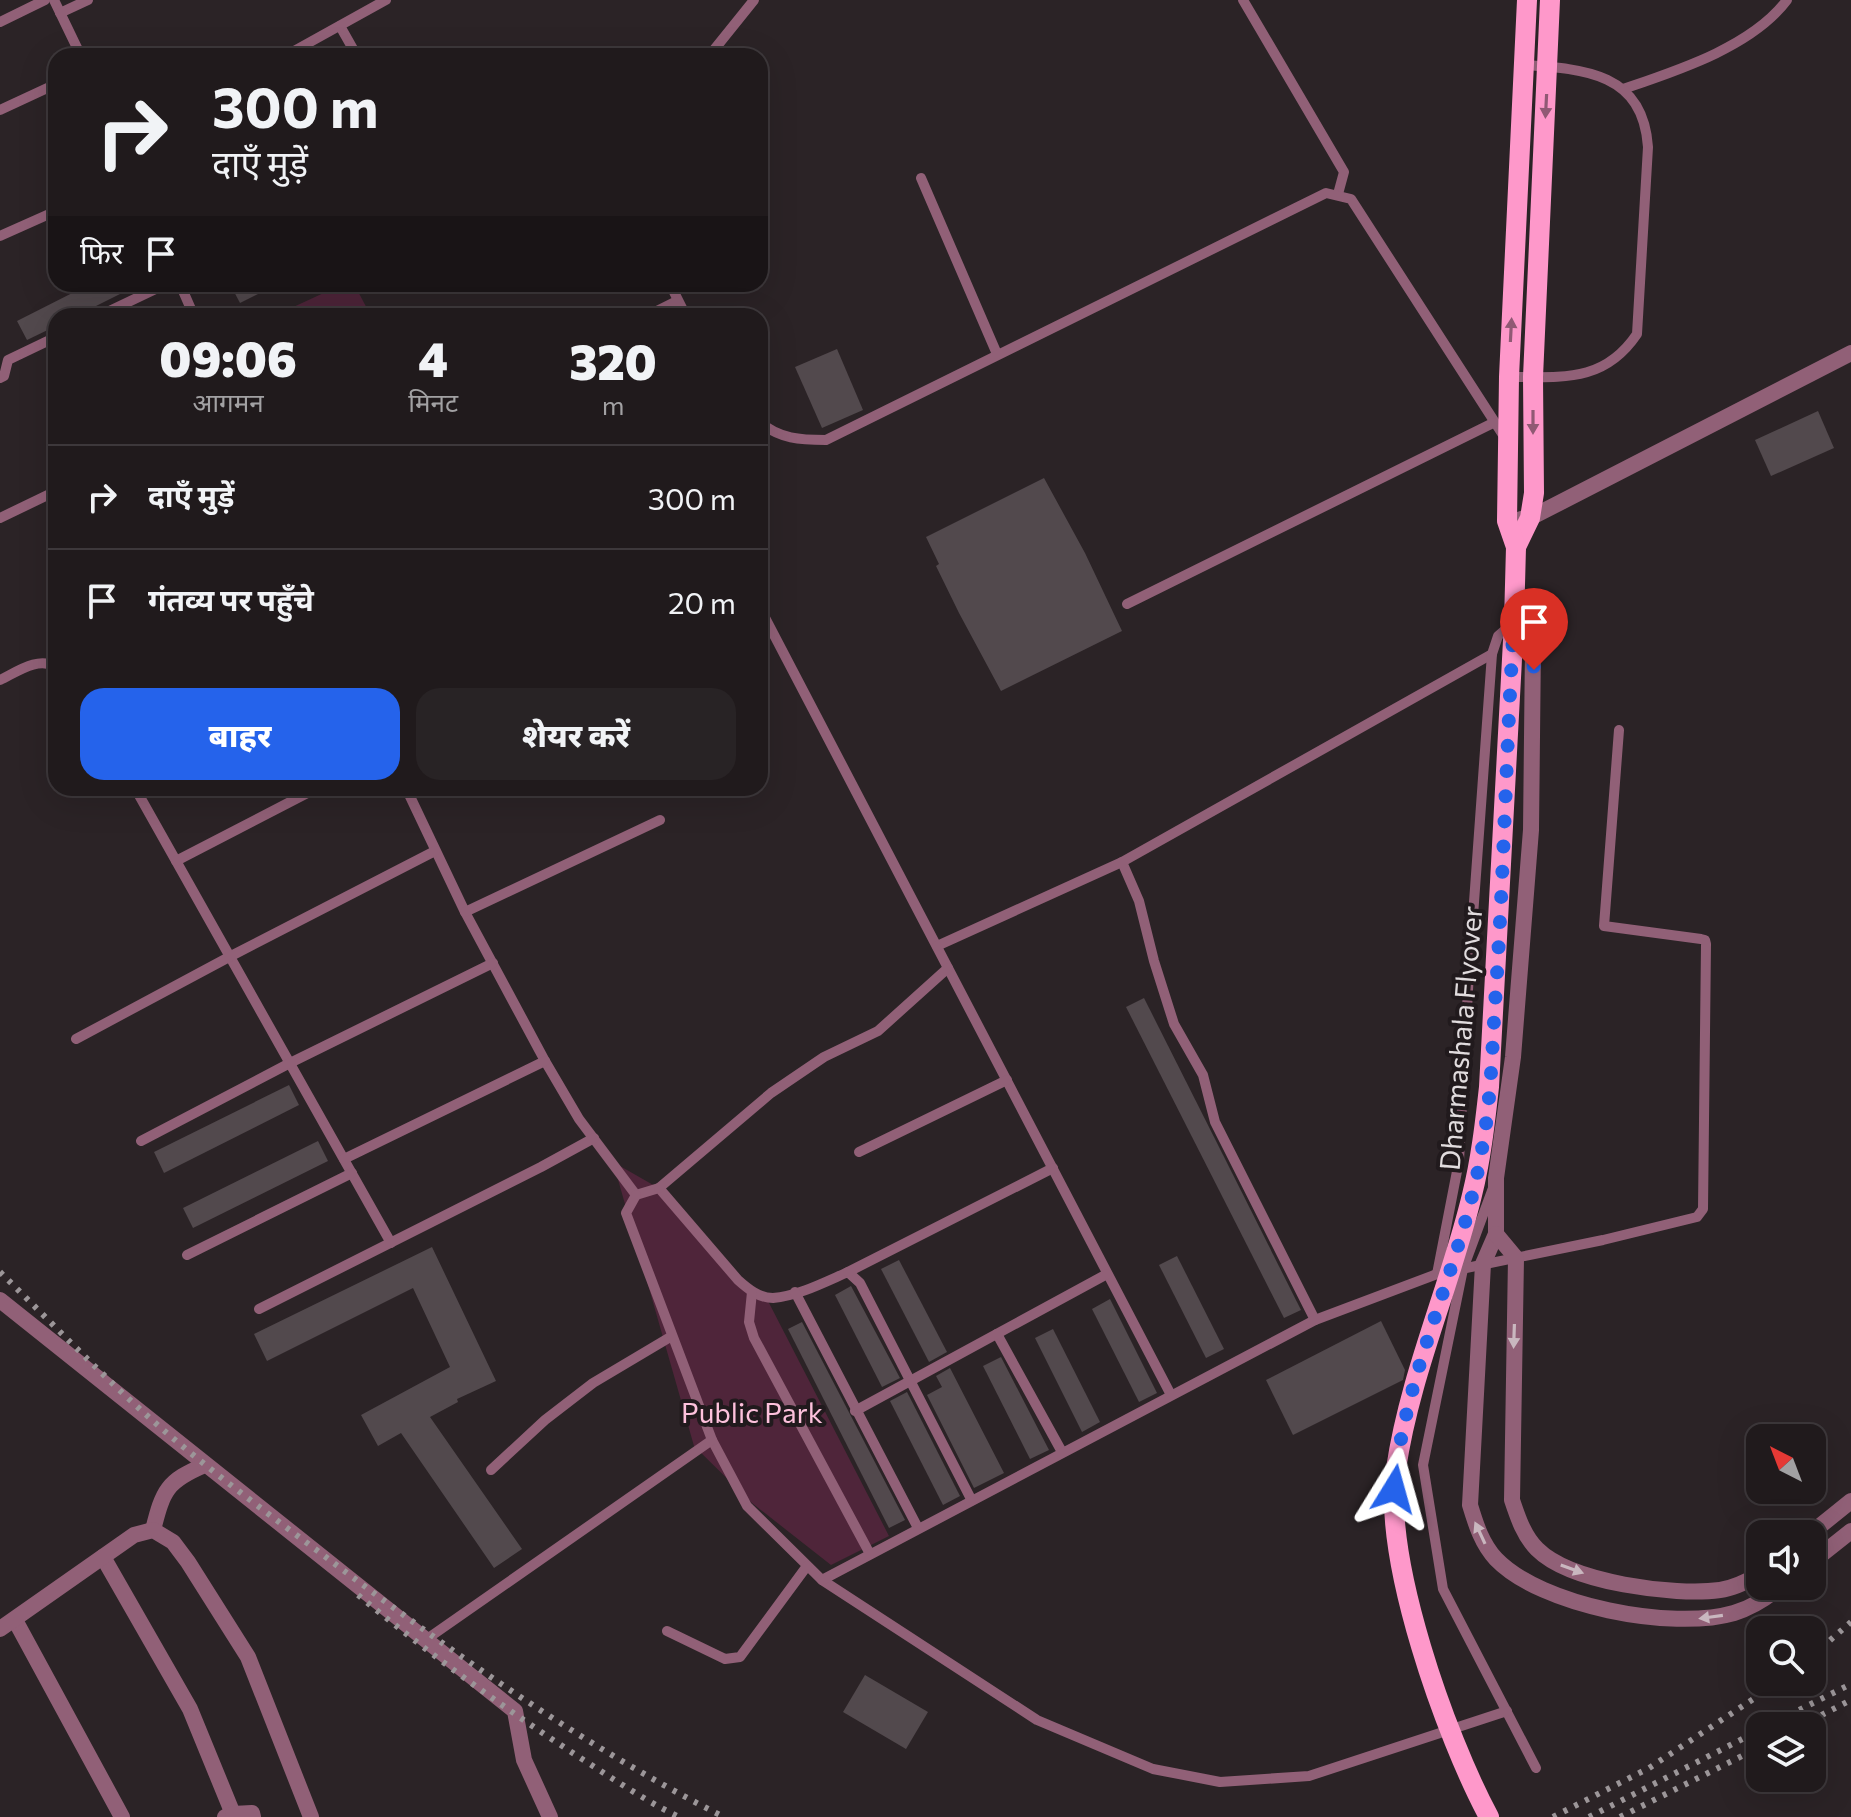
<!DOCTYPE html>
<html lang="hi">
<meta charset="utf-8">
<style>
:root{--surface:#201a1c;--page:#282325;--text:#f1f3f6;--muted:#a2a1a3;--line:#3d383b;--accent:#2563eb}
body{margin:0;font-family:Commissioner,"Noto Sans Devanagari",sans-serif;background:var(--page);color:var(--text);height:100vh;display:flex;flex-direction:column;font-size:30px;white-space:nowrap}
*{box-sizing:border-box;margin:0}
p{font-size:26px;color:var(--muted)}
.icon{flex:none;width:44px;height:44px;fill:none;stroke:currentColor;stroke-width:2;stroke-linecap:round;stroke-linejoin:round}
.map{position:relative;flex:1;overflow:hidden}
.side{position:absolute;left:48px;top:308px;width:720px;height:488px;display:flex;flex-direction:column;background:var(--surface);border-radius:24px;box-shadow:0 8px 32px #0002,0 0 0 2px var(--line)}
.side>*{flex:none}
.hud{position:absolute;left:48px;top:48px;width:720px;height:244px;border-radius:24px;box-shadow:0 8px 32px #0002,0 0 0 2px var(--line);background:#201a1c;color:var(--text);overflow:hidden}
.needle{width:52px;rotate:318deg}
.fabs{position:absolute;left:1746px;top:1424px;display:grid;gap:16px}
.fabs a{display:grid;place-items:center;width:80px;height:80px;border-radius:16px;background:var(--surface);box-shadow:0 8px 32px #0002,0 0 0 2px var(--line);font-size:40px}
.pin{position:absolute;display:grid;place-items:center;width:68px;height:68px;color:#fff;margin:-82px -34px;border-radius:50% 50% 50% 0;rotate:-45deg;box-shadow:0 0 8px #0007}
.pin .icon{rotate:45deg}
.me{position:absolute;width:88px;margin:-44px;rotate:8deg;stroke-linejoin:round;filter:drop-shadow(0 0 6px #0008)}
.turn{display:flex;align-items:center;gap:28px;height:168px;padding:0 32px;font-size:36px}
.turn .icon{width:104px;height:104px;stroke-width:2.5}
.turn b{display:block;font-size:56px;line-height:68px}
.then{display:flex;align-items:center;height:76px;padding:0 32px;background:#0003;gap:16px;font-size:30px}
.eta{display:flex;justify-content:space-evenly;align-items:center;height:136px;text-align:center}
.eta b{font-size:48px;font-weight:800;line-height:56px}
.button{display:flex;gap:16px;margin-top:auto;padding:16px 32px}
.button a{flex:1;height:92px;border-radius:24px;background:var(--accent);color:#fff;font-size:32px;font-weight:800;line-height:92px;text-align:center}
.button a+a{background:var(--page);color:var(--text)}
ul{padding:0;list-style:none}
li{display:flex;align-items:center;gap:24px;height:104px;padding:0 32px;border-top:2px solid var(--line)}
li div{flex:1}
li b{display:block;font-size:30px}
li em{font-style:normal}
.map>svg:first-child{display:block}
</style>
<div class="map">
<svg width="1851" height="1817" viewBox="0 0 1851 1817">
<rect width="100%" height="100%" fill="#2b2326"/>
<g fill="#4f253a">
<polygon points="343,284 354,284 371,316 274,316"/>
<polygon points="613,1162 655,1186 735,1283 768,1301 889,1536 831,1565 752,1503 694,1446"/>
</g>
<g fill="#52494d">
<polygon points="90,284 140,284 76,316 56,316 56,326 27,340 17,321"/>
<polygon points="230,284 278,284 240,303"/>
<polygon points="837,349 863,410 822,428 795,367"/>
<polygon points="1818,411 1834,448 1771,476 1755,440"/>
<polygon points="1044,478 1085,553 1122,631 1001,691 959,613 936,566 939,564 926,537"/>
<polygon points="1144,998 1301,1310 1284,1318 1126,1007"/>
<polygon points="289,1085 299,1105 164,1173 154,1152"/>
<polygon points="318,1141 328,1161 193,1228 183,1208"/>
<polygon points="432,1247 496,1381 457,1399 458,1402 430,1417 522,1549 494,1568 401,1433 378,1446 361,1415 450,1367 413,1288 267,1361 254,1334"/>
<polygon points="1177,1256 1224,1349 1206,1358 1159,1265"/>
<polygon points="899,1260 947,1352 929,1362 881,1269"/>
<polygon points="851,1286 900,1378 882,1387 835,1295"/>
<polygon points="1110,1299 1157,1393 1139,1402 1092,1309"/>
<polygon points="1381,1321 1405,1370 1403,1380 1293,1435 1266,1380"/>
<polygon points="802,1322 905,1520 889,1528 788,1329"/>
<polygon points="1053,1329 1100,1422 1082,1432 1035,1338"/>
<polygon points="1001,1357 1049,1450 1030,1459 983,1366"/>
<polygon points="950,1368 1004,1473 974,1488 927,1395 942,1387 936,1376"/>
<polygon points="907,1392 960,1496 943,1505 890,1401"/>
<polygon points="865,1675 928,1712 906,1749 843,1712"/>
</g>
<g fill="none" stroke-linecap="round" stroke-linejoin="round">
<g stroke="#916077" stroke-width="10">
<polyline points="54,0 81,56"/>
<polyline points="1243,0 1344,172 1338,194"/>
<polyline points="60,13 88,0"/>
<polyline points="0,22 45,0"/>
<polyline points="340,26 357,56"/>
<polyline points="285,56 386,0"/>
<polyline points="709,56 754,0"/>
<path d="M1623,89c53,-18 129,-42 164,-89"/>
<polyline points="0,110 56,84"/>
<polyline points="921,178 997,354"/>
<polyline points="0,236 56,211"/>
<polyline points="180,284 194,316"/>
<polyline points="670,284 686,316"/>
<polyline points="99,316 166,284"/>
<polyline points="647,316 677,301"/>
<path d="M1509,377c53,0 95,6 128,-43l11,-187c-5,-74 -63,-78 -123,-82"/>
<polyline points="0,378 4,376 8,360 56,337"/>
<path d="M760,422c19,17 41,18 66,18l500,-247 25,6 154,239"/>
<polyline points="0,518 56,491"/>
<polyline points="1127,604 1493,423"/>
<polyline points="760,608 1171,1395"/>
<path d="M0,680c17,-8 38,-24 56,-13"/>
<polyline points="135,788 391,1243"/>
<path d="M406,788l59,124 80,149 34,58 57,76 23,-7 79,92c10,9 21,18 35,18 25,-2 52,-16 75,-26l12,11 111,216"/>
<polyline points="176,861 317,788"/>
<polyline points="1122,862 1139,901 1154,961 1174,1024 1203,1075 1215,1122 1315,1320"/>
<polyline points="465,912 660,820"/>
<polyline points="937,946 1122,862 1492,654"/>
<polyline points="76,1039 231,956 435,851"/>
<polyline points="141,1141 290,1063 493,963"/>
<polyline points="859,1152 1007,1080"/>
<polyline points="344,1159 545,1061"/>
<polyline points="659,1188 771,1093 824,1057 878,1031 948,968"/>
<polyline points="1493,1188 1463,1269 1423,1465 1443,1589 1536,1768"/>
<polyline points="187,1255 352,1173"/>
<polyline points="848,1272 1053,1168"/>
<polyline points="1437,1274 1459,1161 1469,971 1492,654 1498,636 1513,623"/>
<polyline points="752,1292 749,1322 754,1338 870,1554"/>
<polyline points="795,1292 918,1528"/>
<polyline points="259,1309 541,1167 594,1138"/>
<polyline points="997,1334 1062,1452"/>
<polyline points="855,1411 1107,1274"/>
<polyline points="712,1440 747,1506 822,1580 1037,1720 1153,1769 1220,1782 1309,1776 1507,1711"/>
<polyline points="491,1470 545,1420 593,1383 672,1336"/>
<polyline points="822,1580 1315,1320 1437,1274 1603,1240 1697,1217 1703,1209 1706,944 1705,940 1701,939 1604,926 1619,730"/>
<polyline points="667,1631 725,1659 740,1657 807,1566"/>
<polyline points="424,1641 712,1440 626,1213 636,1195"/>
</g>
<g stroke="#916077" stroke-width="16">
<polyline points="1521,519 1530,518 1851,353"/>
<polyline points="0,1300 515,1711 524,1760 550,1817"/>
<path d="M153,1530c10,-40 14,-49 52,-65"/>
<polyline points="103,1557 190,1709 233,1814 225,1817"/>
<polyline points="15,1620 122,1817"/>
<polyline points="0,1629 134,1535 153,1530 173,1542 188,1562 248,1657 311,1817"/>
<polyline points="233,1814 252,1813 253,1817"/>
</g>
<g stroke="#916077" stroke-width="16">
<path d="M1514,622l17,15 2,8 -2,185 -18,227 -17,121v56l-13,30 -13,241c6,20 12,39 26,54 45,47 176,72 238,54 17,-5 34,-16 47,-27"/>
<path d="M1496,1234l20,24 -4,242c6,18 12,36 25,49 34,34 137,47 183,41 15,-2 28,-9 40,-16"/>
<polyline points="1810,1534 1851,1501"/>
<polyline points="1812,1562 1851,1531"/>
</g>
<g stroke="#fe98ca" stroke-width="20">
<polyline points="1516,547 1530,518 1534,493 1533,377 1550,0"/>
<path d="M1489,1817c-43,-80 -107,-258 -93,-348 14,-95 54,-182 76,-274 9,-36 13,-72 17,-108l25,-465 2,-75 -9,-26 2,-144 18,-377"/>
</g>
<g stroke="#9c9699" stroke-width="6" stroke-dasharray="4 8" stroke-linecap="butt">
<path d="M0,1272c53,52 105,107 161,156 58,50 121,96 182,142 121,91 246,179 381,247"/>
<path d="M358,1595c70,58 144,112 221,162 33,21 65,43 100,60"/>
<polyline points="1812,1656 1851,1622"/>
<polyline points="1767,1726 1851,1684"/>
<polyline points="1800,1726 1851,1700"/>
<polyline points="1553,1817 1649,1768 1779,1682"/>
<polyline points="1589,1817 1760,1730"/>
<polyline points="1620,1817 1760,1747"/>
</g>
</g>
<defs><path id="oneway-solid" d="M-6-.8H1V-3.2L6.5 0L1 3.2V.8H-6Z" transform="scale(2)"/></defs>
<g fill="#905974">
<use href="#oneway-solid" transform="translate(1546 106) rotate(93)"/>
<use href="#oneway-solid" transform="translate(1511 330) rotate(-87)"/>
<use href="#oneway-solid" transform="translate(1533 422) rotate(90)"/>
</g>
<g fill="#c9b7bf">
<use href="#oneway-solid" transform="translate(1514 1336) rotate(92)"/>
<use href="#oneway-solid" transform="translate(1480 1533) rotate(-115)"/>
<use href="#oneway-solid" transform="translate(1572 1569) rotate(20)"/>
<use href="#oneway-solid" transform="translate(1711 1617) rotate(172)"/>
</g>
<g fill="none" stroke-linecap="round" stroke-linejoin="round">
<path stroke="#2563eb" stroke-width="14" stroke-dasharray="0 25.2" d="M1394,1489c10,-118 69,-225 88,-340 9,-48 10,-97 13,-145 9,-128 11,-255 19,-382l17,15 3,33"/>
</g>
<g text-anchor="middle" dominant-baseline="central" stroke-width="8" stroke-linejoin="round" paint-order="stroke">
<g font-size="28" fill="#e1dcde" stroke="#211a1d">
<text transform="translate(1460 1038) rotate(-85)">Dharmashala Flyover</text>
</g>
<g font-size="28" fill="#fdc1dc" stroke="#211a1d">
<text x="752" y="1412">Public Park</text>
</g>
</g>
</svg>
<div class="fabs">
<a><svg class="needle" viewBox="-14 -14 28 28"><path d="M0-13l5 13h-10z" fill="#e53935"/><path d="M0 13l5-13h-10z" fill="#a2a1a3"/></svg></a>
<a><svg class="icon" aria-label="sound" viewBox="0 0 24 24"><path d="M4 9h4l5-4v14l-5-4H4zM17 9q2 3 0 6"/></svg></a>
<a><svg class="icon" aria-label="search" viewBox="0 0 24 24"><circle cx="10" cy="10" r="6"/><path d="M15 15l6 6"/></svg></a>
<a><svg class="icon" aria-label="layers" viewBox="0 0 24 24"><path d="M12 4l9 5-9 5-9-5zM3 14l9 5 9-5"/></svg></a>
</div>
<div class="pin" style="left:1534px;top:670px;background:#d93025"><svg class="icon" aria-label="arrive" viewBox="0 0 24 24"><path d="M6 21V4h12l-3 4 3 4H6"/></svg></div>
<svg class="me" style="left:1394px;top:1489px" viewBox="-20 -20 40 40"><path d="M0-17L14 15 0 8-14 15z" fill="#2563eb" stroke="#fff" stroke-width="4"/></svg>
<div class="hud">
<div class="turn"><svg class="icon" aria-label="right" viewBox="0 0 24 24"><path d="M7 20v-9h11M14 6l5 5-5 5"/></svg><div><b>300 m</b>दाएँ मुड़ें</div></div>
<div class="then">फिर<svg class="icon" aria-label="arrive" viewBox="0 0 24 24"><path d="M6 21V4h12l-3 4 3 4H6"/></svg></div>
</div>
<section class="side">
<div class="eta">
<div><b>09:06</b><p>आगमन</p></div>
<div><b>4</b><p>मिनट</p></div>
<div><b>320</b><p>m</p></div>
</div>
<ul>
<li><svg class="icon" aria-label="right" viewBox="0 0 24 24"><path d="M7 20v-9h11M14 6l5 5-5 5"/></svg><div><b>दाएँ मुड़ें</b></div><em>300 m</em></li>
<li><svg class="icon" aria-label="arrive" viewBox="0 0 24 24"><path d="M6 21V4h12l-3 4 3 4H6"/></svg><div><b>गंतव्य पर पहुँचे</b></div><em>20 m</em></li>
</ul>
<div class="button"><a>बाहर</a><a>शेयर करें</a></div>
</section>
</div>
